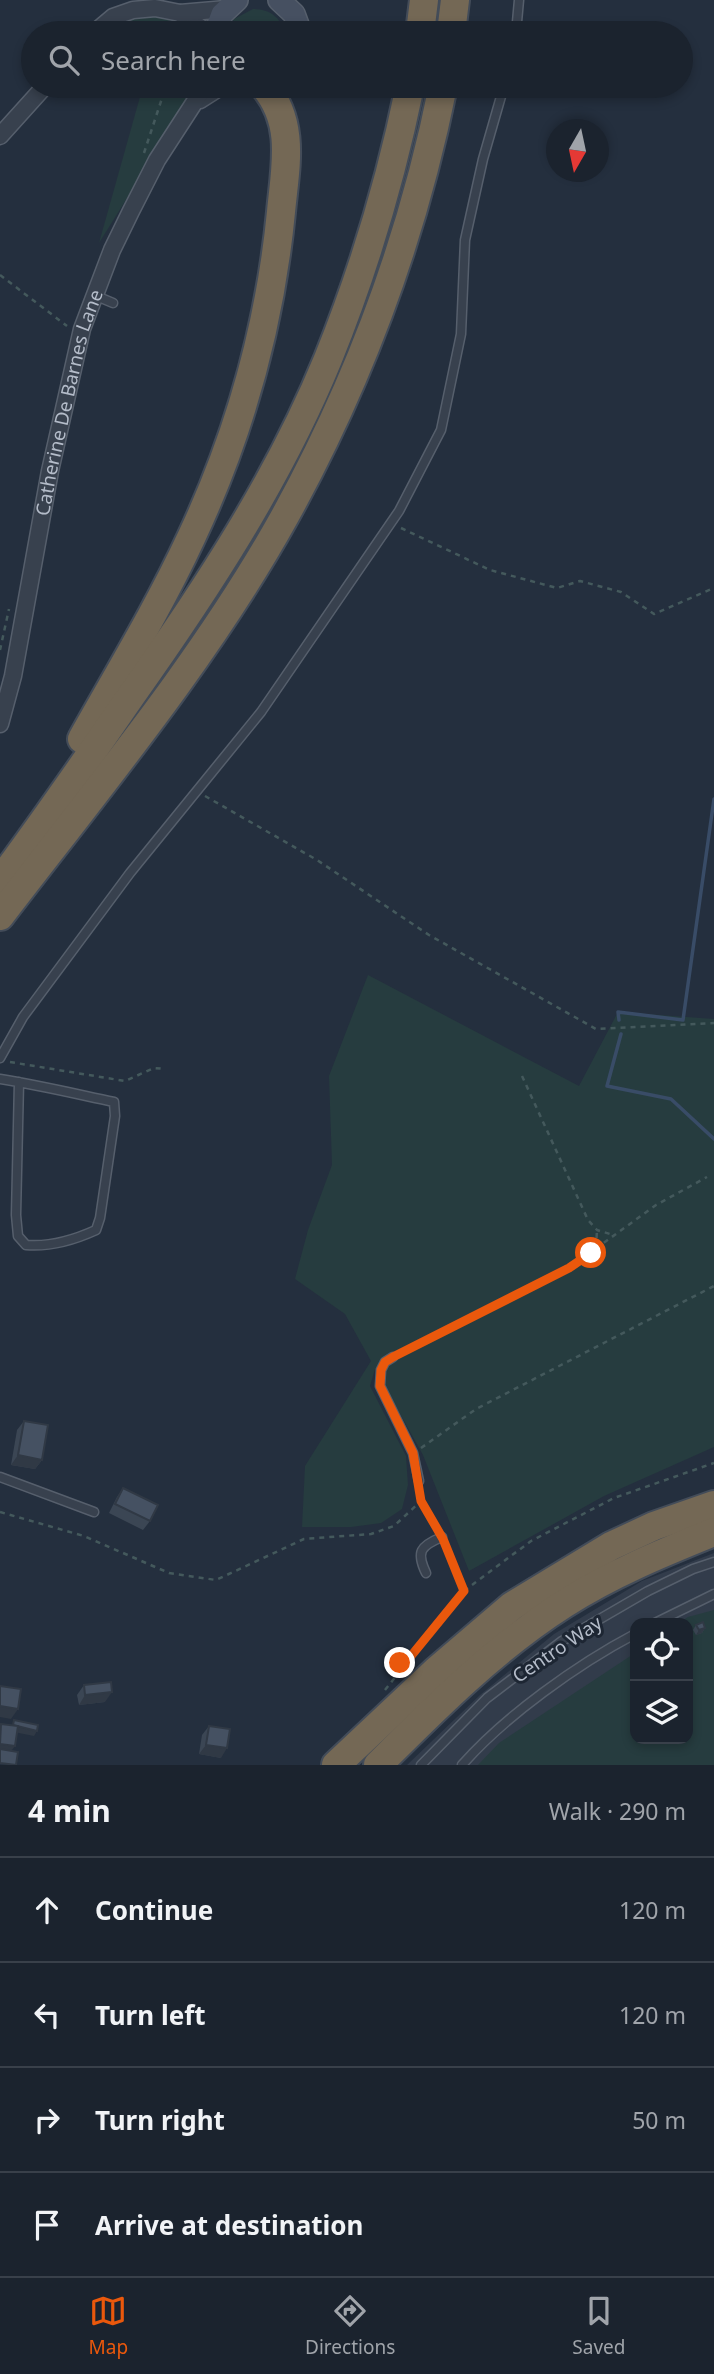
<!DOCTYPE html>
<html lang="en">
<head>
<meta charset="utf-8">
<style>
  body { margin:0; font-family:"Noto Sans",sans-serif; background:#282f3a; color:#f1f3f6 }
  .controls { position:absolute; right:21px; bottom:21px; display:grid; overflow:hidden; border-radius:14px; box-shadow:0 4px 10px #0003 }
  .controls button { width:63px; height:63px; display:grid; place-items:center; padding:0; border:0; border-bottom:2px solid #39404a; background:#1b232e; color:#f1f3f6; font:35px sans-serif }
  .compass { position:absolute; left:546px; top:119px; width:63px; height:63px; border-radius:50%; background:#1b232e; box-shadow:0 4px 10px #0003; rotate:189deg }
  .stop { position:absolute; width:21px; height:21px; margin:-16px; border:5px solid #ea580c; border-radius:50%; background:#fff }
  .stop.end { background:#ea580c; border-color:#fff; box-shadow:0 2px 7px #0008 }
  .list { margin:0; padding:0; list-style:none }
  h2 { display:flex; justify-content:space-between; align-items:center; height:91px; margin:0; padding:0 28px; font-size:30px }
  h2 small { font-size:23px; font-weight:400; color:#a0a4aa }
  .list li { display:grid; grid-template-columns:46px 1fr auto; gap:21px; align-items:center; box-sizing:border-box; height:105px; padding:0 28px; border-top:2px solid #39404a }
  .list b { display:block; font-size:26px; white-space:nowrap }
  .list em { font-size:23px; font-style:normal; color:#a0a4aa }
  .icon { flex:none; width:38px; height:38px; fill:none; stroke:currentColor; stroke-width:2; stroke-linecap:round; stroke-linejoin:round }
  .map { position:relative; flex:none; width:714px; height:1765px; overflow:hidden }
  .search { position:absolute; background:#1b232e; box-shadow:0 4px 10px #0003; left:21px; right:21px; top:21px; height:77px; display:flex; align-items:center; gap:18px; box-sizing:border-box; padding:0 24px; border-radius:38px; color:#a0a4aa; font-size:26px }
  .sheet { height:511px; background:#1b232e }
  nav { display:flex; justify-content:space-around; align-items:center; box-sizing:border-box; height:98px; border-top:2px solid #39404a; background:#1b232e; font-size:19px; color:#a0a4aa }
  nav a { display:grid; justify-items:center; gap:4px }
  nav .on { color:#ea580c }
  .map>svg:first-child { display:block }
  .airport { fill:#323c4b; fill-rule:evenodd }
  .green { fill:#263c3f }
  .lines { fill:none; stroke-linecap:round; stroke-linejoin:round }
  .stream { stroke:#394c67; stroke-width:3.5 }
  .lane-casing { stroke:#565f6c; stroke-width:11 }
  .street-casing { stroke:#565f6c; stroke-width:19 }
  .secondary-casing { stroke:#565f6c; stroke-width:24 }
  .highway-casing { stroke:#434c59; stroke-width:32 }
  .path { stroke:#44595c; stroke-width:2.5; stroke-dasharray:5 5; stroke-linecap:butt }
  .lane { stroke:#38414e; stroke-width:8 }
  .street { stroke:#38414e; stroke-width:16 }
  .secondary { stroke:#465061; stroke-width:21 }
  .highway { stroke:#746855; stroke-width:28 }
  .wall { fill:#3b4654 }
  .shaded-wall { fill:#303945 }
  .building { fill:#455162; stroke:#303945; stroke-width:2 }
  .route { stroke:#ea580c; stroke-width:9 }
  .labels { text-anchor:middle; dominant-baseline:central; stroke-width:6; stroke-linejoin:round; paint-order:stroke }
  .street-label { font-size:19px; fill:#b4bcc9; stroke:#1d2633 }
</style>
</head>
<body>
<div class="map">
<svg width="714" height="1765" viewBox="0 0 714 1765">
  <rect width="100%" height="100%" fill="#242f3e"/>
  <!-- airport -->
  <path class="airport" d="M714,1553V1765H407L480,1695L554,1634L642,1581ZM635,1623H688V1739H635Z"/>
  <!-- green -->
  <g class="green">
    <path d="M253,9C269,9 281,17 284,33H227L234,19Z"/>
    <polygon points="131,16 168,16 170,22 186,33 101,33"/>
    <polygon points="143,86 197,86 99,243"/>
    <polygon points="368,975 579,1086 618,1012 714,1019 714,1447 604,1496 469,1571 423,1455 375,1369 370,1386 406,1456 408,1485 402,1509 381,1523 351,1527 302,1527 305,1466 371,1361 345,1314 295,1279 308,1230 332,1165 329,1076"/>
    <polygon points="714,1610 714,1765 478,1765 499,1743 635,1653 635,1739 688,1739 688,1623 679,1623 688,1617"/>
  </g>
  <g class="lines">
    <!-- stream -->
    <g class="stream">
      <polyline points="619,1020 618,1012 683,1020 714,799"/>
      <polyline points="621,1034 607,1086 671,1099 714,1139"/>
    </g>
    <defs>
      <g id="lane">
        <polyline points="516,33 519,0"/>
        <polyline points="94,295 113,303"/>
        <polyline points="0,1058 23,1017 130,873 261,712 399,511 441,430 461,334 465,240 483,159 504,86"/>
        <path d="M0,1079C38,1085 76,1094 114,1102L115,1116L100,1218L96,1230C74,1240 49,1247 26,1245L18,1236L16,1215L19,1082"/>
        <polyline points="393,1357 385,1362 381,1370 380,1386 413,1453 419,1481"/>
        <polyline points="0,1477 94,1512"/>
        <path d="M426,1573C416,1552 420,1546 442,1537"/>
        <polyline points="655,1623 714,1594"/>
        <polyline points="421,1765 487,1698 562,1641 648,1591 693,1569 714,1562"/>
        <path d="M462,1765C505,1716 578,1664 635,1634"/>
      </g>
      <g id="street">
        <polyline points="180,13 208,33"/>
        <polyline points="94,33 113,17 133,10 155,8 180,13 226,9"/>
        <polyline points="200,100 222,86"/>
        <polyline points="0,136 45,86"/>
        <path id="s1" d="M0,724L13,676L50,471L82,329L112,250L131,211L157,160L205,86"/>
      </g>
      <g id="secondary">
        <polyline points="279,0 294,14 301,33"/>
        <polyline points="215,33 222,14 237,0"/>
      </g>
      <g id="highway">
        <polyline points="420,33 424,0"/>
        <polyline points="451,33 455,0"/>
        <path d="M82,739C119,673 159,607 191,538C239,436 270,325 281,212C285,168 296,123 264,86"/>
        <path d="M0,881C45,821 88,758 131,696C206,590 279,479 328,359C364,270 391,179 410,86"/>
        <path d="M0,916C98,788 207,657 285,516C359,382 413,236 443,86"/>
        <polyline points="336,1765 436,1671 512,1606 611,1546 654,1526 714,1505"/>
        <path d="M378,1765C436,1707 495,1648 564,1604C611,1574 662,1553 714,1532"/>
      </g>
    </defs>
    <!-- lane casing -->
    <use href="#lane" class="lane-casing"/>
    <!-- street casing -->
    <use href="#street" class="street-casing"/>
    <!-- secondary casing -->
    <use href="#secondary" class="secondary-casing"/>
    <!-- highway casing -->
    <use href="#highway" class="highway-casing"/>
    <!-- path -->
    <g class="path">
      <polyline points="144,153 166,86"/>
      <polyline points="0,275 67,326"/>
      <polyline points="401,528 490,570 557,588 580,581 621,592 654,614 714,588"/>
      <polyline points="0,650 9,609"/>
      <polyline points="205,796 317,860 429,935 596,1029 714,1023"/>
      <polyline points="10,1062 125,1081 154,1068 165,1069"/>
      <polyline points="522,1076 588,1220 597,1230 613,1235"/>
      <polyline points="596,1248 597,1230"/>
      <polyline points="402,1352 569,1268 656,1205 707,1177"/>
      <polyline points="421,1448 476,1409 714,1286"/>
      <polyline points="420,1489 421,1501 436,1528"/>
      <polyline points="0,1512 84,1536 169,1573 216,1580 304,1539 371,1534 394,1526 421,1501"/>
      <polyline points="464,1591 531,1541 614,1498 714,1463"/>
      <polyline points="399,1672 400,1663 404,1657 409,1656"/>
      <polyline points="385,1690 464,1591 446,1546"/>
    </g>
    <!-- lane -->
    <use href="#lane" class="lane"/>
    <!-- street -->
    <use href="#street" class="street"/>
    <!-- secondary -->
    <use href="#secondary" class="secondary"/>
    <!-- highway -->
    <use href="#highway" class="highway"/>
  </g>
  <!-- wall -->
  <g class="wall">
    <polygon points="24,1421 42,1460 35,1469 11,1465 17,1430"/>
    <polygon points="123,1488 150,1521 143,1530 109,1513 117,1497"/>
    <polygon points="696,1625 705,1628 702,1633 696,1635 693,1630"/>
    <polygon points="84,1685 105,1702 79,1705 77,1695"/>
    <polygon points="209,1726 221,1758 199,1754 202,1735"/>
  </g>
  <!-- shaded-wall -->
  <g class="shaded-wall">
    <polygon points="18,1455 42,1460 35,1469 11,1465"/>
    <polygon points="705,1628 702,1633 696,1635 699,1630"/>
    <polygon points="112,1692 105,1702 79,1705 85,1695"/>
    <polygon points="0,1706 18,1709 11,1719 0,1717"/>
    <polygon points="12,1726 37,1731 34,1736 9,1731"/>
    <polygon points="0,1744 15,1746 8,1755 0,1754"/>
    <polygon points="206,1745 227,1748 221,1758 199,1754"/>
  </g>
  <!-- building -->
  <g class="building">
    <polygon points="24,1421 48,1425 42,1460 18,1455"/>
    <polygon points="123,1488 158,1505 150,1521 115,1504"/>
    <polygon points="703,1622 705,1628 699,1630 696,1625"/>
    <polygon points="111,1682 112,1692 85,1695 84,1685"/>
    <polygon points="0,1686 21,1689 18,1709 0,1706"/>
    <polygon points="14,1720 38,1725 37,1731 13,1725"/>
    <polygon points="1,1724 18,1726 15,1746 0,1744"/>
    <polygon points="209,1726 230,1729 227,1748 206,1745"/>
    <polygon points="0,1749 18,1752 16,1765 0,1763"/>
  </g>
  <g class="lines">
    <!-- route -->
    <polyline class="route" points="400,1663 404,1657 411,1656 464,1591 443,1539 421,1501 413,1453 380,1386 381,1370 385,1362 393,1357 569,1268 591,1253"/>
  </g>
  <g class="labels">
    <!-- street labels -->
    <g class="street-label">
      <text stroke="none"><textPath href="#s1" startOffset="329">Catherine De Barnes Lane</textPath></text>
      <text transform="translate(557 1649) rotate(-34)">Centro Way</text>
    </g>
  </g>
</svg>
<div class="controls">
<button><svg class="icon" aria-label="locate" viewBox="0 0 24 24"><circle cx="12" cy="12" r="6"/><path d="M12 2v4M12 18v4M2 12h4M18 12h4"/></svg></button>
<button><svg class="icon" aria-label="layers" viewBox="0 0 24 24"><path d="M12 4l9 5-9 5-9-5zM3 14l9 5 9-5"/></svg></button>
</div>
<svg class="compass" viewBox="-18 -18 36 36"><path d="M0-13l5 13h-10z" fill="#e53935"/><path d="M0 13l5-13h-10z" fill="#a0a4aa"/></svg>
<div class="stop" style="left:591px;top:1253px"></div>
<div class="stop end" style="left:400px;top:1663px"></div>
<div class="search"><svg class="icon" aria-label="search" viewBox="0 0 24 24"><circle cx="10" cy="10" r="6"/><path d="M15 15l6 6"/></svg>Search here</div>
</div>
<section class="sheet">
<h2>4 min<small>Walk · 290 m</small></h2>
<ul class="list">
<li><svg class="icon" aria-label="ahead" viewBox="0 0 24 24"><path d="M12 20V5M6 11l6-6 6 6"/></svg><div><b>Continue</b></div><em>120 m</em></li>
<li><svg class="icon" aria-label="left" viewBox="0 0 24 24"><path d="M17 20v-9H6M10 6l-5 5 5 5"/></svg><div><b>Turn left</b></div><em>120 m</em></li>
<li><svg class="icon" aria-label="right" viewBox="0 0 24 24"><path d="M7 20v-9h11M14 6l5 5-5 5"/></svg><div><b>Turn right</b></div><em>50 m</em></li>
<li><svg class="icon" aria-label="arrive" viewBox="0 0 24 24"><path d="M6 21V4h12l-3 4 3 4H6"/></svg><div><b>Arrive at destination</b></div></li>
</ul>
</section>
<nav>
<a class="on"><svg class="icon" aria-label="map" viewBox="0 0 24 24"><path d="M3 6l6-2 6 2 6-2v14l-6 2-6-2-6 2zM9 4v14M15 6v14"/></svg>Map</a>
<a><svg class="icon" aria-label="directions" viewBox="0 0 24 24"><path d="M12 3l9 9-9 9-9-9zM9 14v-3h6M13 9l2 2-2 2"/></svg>Directions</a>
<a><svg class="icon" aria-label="saved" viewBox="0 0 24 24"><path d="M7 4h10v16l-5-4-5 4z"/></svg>Saved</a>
</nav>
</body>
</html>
